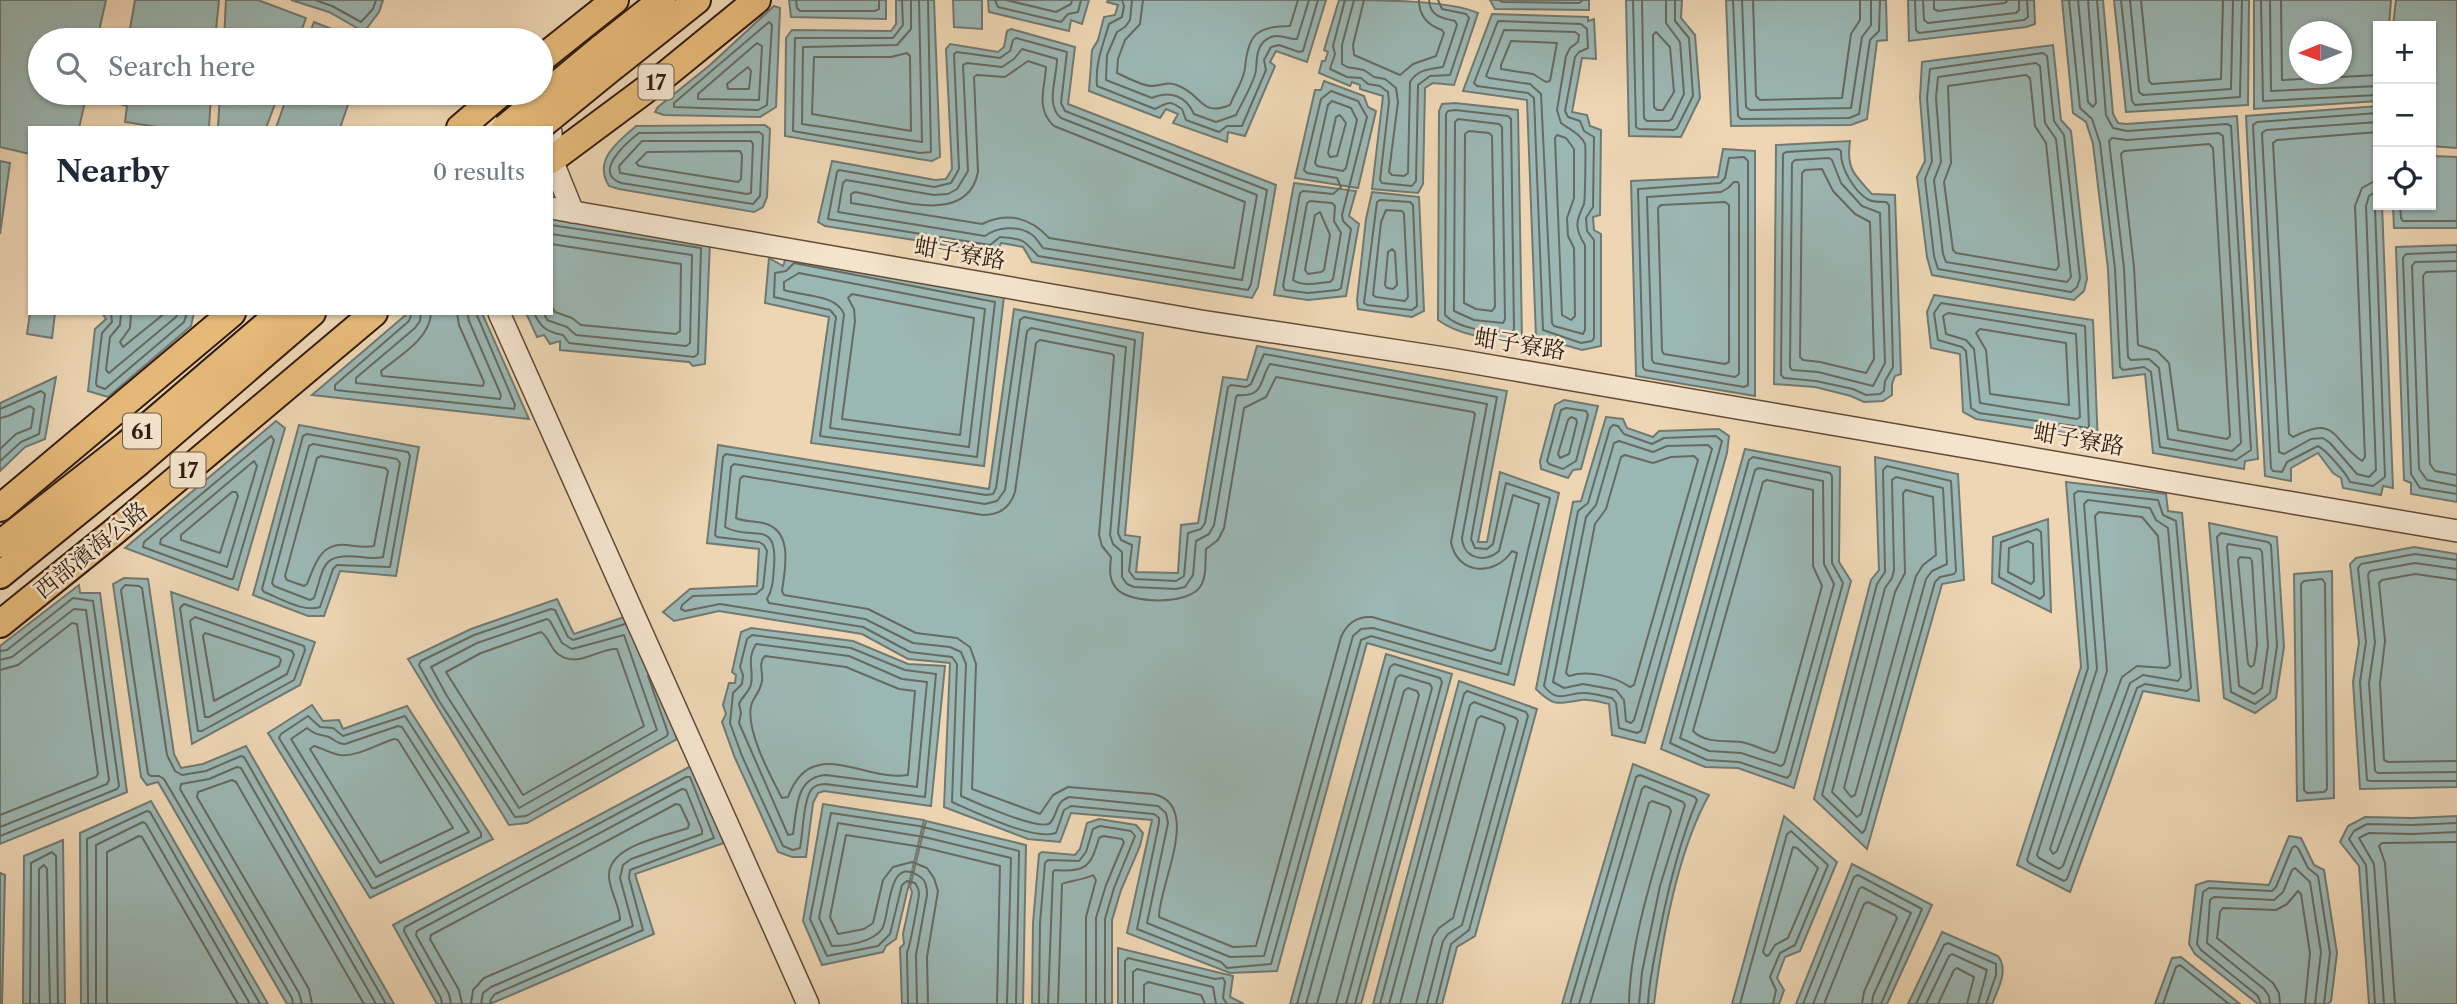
<!DOCTYPE html>
<html lang="en">
<head>
<meta charset="utf-8">
<style>
  body { margin:0; font-family:"Libre Caslon Text","Noto Serif TC",serif; background:#f6f6f7; color:#1f2937 }
  .controls { position:absolute; right:21px; top:21px; display:grid; overflow:hidden; border-radius:0px; box-shadow:0 2px 5px #0004 }
  .controls button { width:63px; height:63px; display:grid; place-items:center; padding:0; border:0; border-bottom:2px solid #e0e1e3; background:#fff; color:#1f2937; font:35px sans-serif }
  .compass { position:absolute; left:2289px; top:21px; width:63px; height:63px; border-radius:50%; background:#fff; box-shadow:0 2px 5px #0004; rotate:269deg }
  .list { margin:0; padding:0; list-style:none }
  h2 { display:flex; justify-content:space-between; align-items:center; height:91px; margin:0; padding:0 28px; font-size:30px }
  h2 small { font-size:23px; font-weight:400; color:#747a83 }
  .icon { flex:none; width:38px; height:38px; fill:none; stroke:currentColor; stroke-width:2; stroke-linecap:round; stroke-linejoin:round }
  .map { position:relative; flex:none; width:2457px; height:1004px; overflow:hidden }
  .search { position:absolute; background:#fff; box-shadow:0 2px 5px #0004; left:28px; top:28px; width:525px; height:77px; display:flex; align-items:center; gap:18px; box-sizing:border-box; padding:0 24px; border-radius:38px; color:#747a83; font-size:26px }
  .panel { position:absolute; background:#fff; box-shadow:0 2px 5px #0004; left:28px; top:126px; width:525px; height:189px; border-radius:0px }
  .map>svg:first-child { display:block }
  .water { fill:#9bb7b4; stroke:#717971; stroke-width:2; fill-rule:evenodd }
  .lines { fill:none; stroke-linecap:round; stroke-linejoin:round }
  .shore { stroke:#666a60; stroke-width:2 }
  .tertiary-casing { stroke:#614a36; stroke-width:24 }
  .primary-casing { stroke:#321c0c; stroke-width:30 }
  .trunk-casing { stroke:#321c0c; stroke-width:30 }
  .tertiary { stroke:#f4e4ce; stroke-width:21 }
  .primary { stroke:#e7bb7a; stroke-width:26 }
  .trunk { stroke:#e7bb7a; stroke-width:26 }
  .trunk-bridge-casing { stroke:#321c0c; stroke-width:30; stroke-linecap:butt }
  .trunk-bridge { stroke:#e7bb7a; stroke-width:26 }
  .labels { text-anchor:middle; dominant-baseline:central; stroke-width:5; stroke-linejoin:round; paint-order:stroke }
  .shield { fill:#f4e4ce; stroke:#6c5846; stroke-width:2 }
  .shield-label { font-size:21px; font-weight:bold; fill:#321c0c }
  .street-label { font-size:23px; fill:#321c0c; stroke:#f4e4ce }
</style>
</head>
<body>
<div class="map">
<svg width="2457" height="1004" viewBox="0 0 2457 1004">
  <rect width="100%" height="100%" fill="#eed6b4"/>
  <filter id="stains"><feTurbulence type="fractalNoise" baseFrequency=".00286" numOctaves="4"/><feColorMatrix values="0 0 0 0 .2 0 0 0 0 .09 0 0 0 0 .02 0 0 0 .5 -.17"/></filter>
  <radialGradient id="worn" r=".72"><stop offset=".6" stop-color="#630" stop-opacity="0"/><stop offset="1" stop-color="#630" stop-opacity=".3"/></radialGradient>
  <!-- water -->
  <g class="water">
    <polygon points="0,0 106,0 97,40 40,40 40,93 87,93 79,128 30,128 30,154 0,147"/>
    <polygon points="135,0 219,0 215,40 128,40"/>
    <polygon points="226,0 258,0 306,18 298,40 224,40"/>
    <polygon points="291,0 383,0 379,12 364,32 329,12"/>
    <polygon points="789,0 886,0 886,19 791,17"/>
    <polygon points="896,0 934,0 940,157 932,161 919,159 785,136 786,38 792,30 891,31 896,24"/>
    <polygon points="953,0 982,0 982,29 954,27"/>
    <polygon points="988,0 1089,0 1082,24 1071,20 1069,31 989,12"/>
    <polygon points="1108,0 1326,0 1307,62 1276,51 1270,62 1275,66 1245,136 1228,132 1227,142 1173,123 1178,114 1166,109 1160,118 1089,91 1092,50 1098,40 1104,17 1115,15 1118,5 1107,2"/>
    <path d="M1339,0C1374,0 1449,0 1478,13L1454,85L1433,83L1425,88L1423,184L1418,193L1372,189L1383,96L1360,89V85L1352,82L1350,86L1319,73L1322,61H1325L1328,52L1324,50Z"/>
    <polygon points="1490,0 1589,0 1589,10 1495,9"/>
    <polygon points="1626,0 1682,0 1681,18 1695,35 1700,98 1681,137 1629,136"/>
    <polygon points="1726,0 1886,0 1887,40 1877,41 1867,119 1851,125 1731,126"/>
    <polygon points="1908,0 2034,0 2035,24 2026,27 1909,41"/>
    <polygon points="2062,0 2103,0 2113,114 2118,123 2126,124 2237,116 2258,459 2245,461 2244,469 2153,453 2145,374 2113,378 2108,269 2093,144 2086,122 2073,113"/>
    <polygon points="2114,0 2249,0 2248,105 2126,112"/>
    <path d="M2254,0H2391L2389,26H2378V101L2254,109ZM2300,32H2342V74H2300Z"/>
    <polygon points="2396,0 2457,0 2457,148 2431,146 2431,26 2393,26"/>
    <polygon points="774,6 780,8 776,107 760,117 664,115 655,112 658,107 710,65"/>
    <polygon points="1492,14 1588,17 1588,21 1594,19 1596,59 1582,58 1572,112 1587,115 1590,126 1601,130 1600,215 1593,217 1594,230 1601,234 1601,346 1582,350 1536,337 1527,100 1463,91"/>
    <polygon points="314,22 359,40 307,40"/>
    <polygon points="1011,29 1075,47 1068,104 1276,185 1258,287 1252,298 1032,262 1023,247 1001,243 997,253 825,226 818,222 832,161 935,180 946,179 952,169 946,49 950,44 998,52 1004,47 1007,31"/>
    <polygon points="2053,45 2061,120 2071,131 2087,279 2084,291 2074,300 1932,275 1927,257 1917,177 1925,161 1920,98 1922,62"/>
    <polygon points="1324,81 1364,96 1368,107 1376,111 1358,188 1295,178 1315,90 1321,90"/>
    <polygon points="119,93 211,93 209,128 164,128 125,122 127,106 117,103"/>
    <polygon points="220,93 279,93 266,128 218,128"/>
    <polygon points="288,93 352,93 340,128 276,128"/>
    <path d="M1455,103L1518,110L1522,340C1492,338 1463,338 1438,320L1439,111L1442,104Z"/>
    <polygon points="2378,106 2378,205 2382,205 2393,488 2383,486 2381,495 2343,488 2341,478 2333,473 2318,453 2291,468 2291,481 2265,476 2246,116"/>
    <path d="M765,125L770,129L767,197L763,207L754,212L619,189L609,186C593,160 617,143 636,126Z"/>
    <path d="M1850,141C1846,168 1854,175 1872,194L1895,195L1901,374L1895,376L1892,384V395L1883,401L1864,402L1851,396L1815,387L1774,384L1776,145Z"/>
    <polygon points="1723,149 1755,151 1755,396 1636,376 1631,181 1718,177"/>
    <polygon points="2431,156 2457,157 2457,228 2394,228 2393,205 2431,205"/>
    <polygon points="0,161 10,163 0,234"/>
    <polygon points="1294,183 1356,191 1349,216 1359,224 1346,296 1308,300 1274,295"/>
    <polygon points="1372,192 1419,197 1424,311 1412,317 1358,309 1357,300 1366,219"/>
    <polygon points="551,218 710,241 705,364 693,366 689,362 560,350 560,341 550,344 544,335 537,337 526,313 551,313"/>
    <polygon points="2457,245 2457,502 2411,494 2411,483 2404,480 2396,247"/>
    <polygon points="787,255 1004,296 984,466 811,443 829,317 765,303 769,258 783,266"/>
    <polygon points="1934,295 2093,320 2098,446 2091,447 2083,436 1976,419 1963,412 1960,354 1931,348 1927,312"/>
    <polygon points="1014,309 1143,333 1125,535 1140,537 1136,572 1178,573 1181,525 1198,523 1223,377 1247,380 1257,346 1507,391 1478,542 1487,542 1500,472 1559,493 1514,685 1367,643 1277,971 1230,973 1127,933 1152,820 1071,813 1060,842 1028,839 944,807 950,663 908,659 862,634 719,611 674,621 663,612 690,589 757,586 759,549 707,543 718,445 989,489"/>
    <polygon points="30,313 55,313 52,338 27,334"/>
    <polygon points="102,313 194,313 191,326 108,397 88,391 95,329 106,319"/>
    <polygon points="408,313 482,313 529,419 312,395"/>
    <polygon points="56,377 45,439 25,447 0,471 0,403"/>
    <polygon points="1564,400 1598,406 1581,469 1573,470 1568,478 1541,469 1540,461 1555,405"/>
    <path d="M1606,417L1623,419L1627,428L1653,437L1659,431L1719,429L1729,436L1727,453L1645,743L1612,735L1609,704C1600,702 1589,699 1581,700C1558,704 1554,707 1536,689L1573,502L1581,501Z"/>
    <polygon points="276,421 285,428 238,590 125,548"/>
    <polygon points="299,425 419,447 396,576 340,571 324,616 308,616 253,595"/>
    <polygon points="1745,449 1840,467 1839,562 1851,581 1794,788 1738,768 1705,767 1661,749"/>
    <polygon points="1875,457 1958,474 1964,580 1942,584 1867,849 1814,799 1871,580 1879,570"/>
    <polygon points="2066,482 2166,494 2168,511 2182,513 2199,701 2143,691 2070,892 2017,865 2081,667"/>
    <polygon points="2048,519 2051,612 1992,583 1993,537"/>
    <polygon points="2209,523 2277,537 2284,647 2276,698 2255,713 2224,698"/>
    <polygon points="2414,547 2457,554 2457,787 2360,789 2353,682 2359,643 2350,564 2356,558"/>
    <polygon points="2332,571 2334,798 2297,801 2294,574"/>
    <polygon points="124,578 148,579 174,754 181,768 203,764 246,746 394,1004 287,1004 158,782 147,785 141,777 113,584"/>
    <polygon points="79,585 80,593 100,593 127,792 0,844 0,646"/>
    <polygon points="171,592 315,642 300,685 192,744"/>
    <polygon points="557,599 574,634 633,614 677,739 527,823 509,825 408,659 471,629"/>
    <polygon points="751,628 853,641 908,664 945,666 931,806 824,791 818,793 813,803 806,857 792,857 778,852 735,758 722,722 726,714 723,705 729,683 735,683 736,675 732,672 741,632"/>
    <polygon points="1386,654 1452,674 1361,1004 1290,1004"/>
    <polygon points="1459,681 1537,709 1475,936 1457,947 1442,1004 1373,1004"/>
    <polygon points="312,705 323,721 339,720 343,729 407,706 493,839 370,898 268,733"/>
    <path d="M1633,764L1709,795C1677,852 1662,939 1654,1004H1562Z"/>
    <polygon points="693,765 724,843 635,874 654,934 490,1004 437,1004 393,925"/>
    <polygon points="151,801 268,1004 81,1004 80,833"/>
    <polygon points="823,804 924,820 896,939 886,946 883,952 822,965 803,921"/>
    <polygon points="1784,816 1837,862 1800,951 1785,957 1777,978 1784,990 1779,1004 1732,1004"/>
    <polygon points="2457,816 2457,1004 2369,1004 2359,866 2340,842 2348,826 2365,817 2412,818"/>
    <polygon points="1099,819 1136,825 1143,833 1140,846 1121,890 1112,920 1112,1004 1032,1004 1033,923 1039,854 1042,852 1075,855 1080,849 1087,823"/>
    <polygon points="926,821 1026,845 1023,1004 902,1004 900,948 904,944 903,934 912,892 910,887"/>
    <polygon points="2289,836 2301,838 2314,865 2324,870 2337,953 2331,1001 2328,1004 2258,1004 2195,954 2189,944 2196,885 2208,881 2269,885"/>
    <polygon points="63,840 65,1004 23,1004 24,856"/>
    <polygon points="1852,864 1932,905 1887,1004 1796,1004"/>
    <polygon points="0,873 5,875 2,1004 0,1004"/>
    <path d="M1942,932L1998,956C2009,970 1998,989 1992,1004H1908Z"/>
    <polygon points="1118,948 1233,976 1230,997 1244,1004 1118,1004"/>
    <polygon points="2181,957 2240,1004 2155,1004 2172,958"/>
  </g>
  <g class="lines">
    <!-- shore -->
    <g class="shore">
      <polyline points="315,0 332,6 361,22 373,9 376,0"/>
      <polyline points="796,0 797,8 800,11 875,11 879,9 879,0"/>
      <polyline points="902,0 903,25 893,38 795,38 793,131 920,153 931,152 928,0"/>
      <polyline points="911,0 911,29 897,45 803,47 802,124 922,142 919,0"/>
      <polyline points="995,0 998,7 1061,22 1068,14 1078,12 1081,0"/>
      <polyline points="1006,0 1056,12 1071,4 1072,0"/>
      <path d="M1122,0L1124,6L1122,17L1109,24C1103,46 1095,62 1097,86L1155,109C1168,103 1168,99 1182,109L1186,120L1219,132L1227,126H1242L1266,70L1264,60L1271,47L1279,45L1299,52L1303,51L1318,0"/>
      <path d="M1132,0L1130,20L1125,27L1117,32L1107,55L1106,80L1152,98C1170,90 1186,96 1194,114L1216,122L1236,115C1241,104 1255,81 1256,70C1257,58 1256,43 1271,37C1280,33 1289,40 1297,39L1309,0"/>
      <path d="M1143,0L1140,24L1125,40L1118,59L1117,73C1126,77 1144,87 1153,86C1163,85 1169,81 1179,86C1203,96 1201,117 1230,105C1234,94 1244,80 1245,68C1248,35 1256,26 1290,26L1298,0"/>
      <polyline points="1345,0 1333,46 1335,54 1330,69 1347,77 1361,78 1368,84 1380,86 1388,92 1389,102 1380,180 1382,183 1412,186 1416,181 1418,85 1430,76 1450,75 1469,18 1466,14 1442,9 1438,0"/>
      <path d="M1354,0L1342,45V64L1347,67L1364,70L1374,77L1385,79L1396,88L1398,102L1389,172L1392,175L1404,176L1408,173L1410,82C1418,69 1430,69 1443,67L1457,25L1455,21C1441,18 1430,16 1429,0"/>
      <path d="M1364,0L1353,45L1354,55L1400,75L1413,64L1436,56L1444,33L1442,30C1427,25 1419,16 1419,0"/>
      <polyline points="1499,0 1502,2 1579,3 1583,0"/>
      <polyline points="1633,0 1636,127 1639,129 1674,130 1677,128 1693,96 1689,38 1675,21 1675,0"/>
      <polyline points="1642,0 1644,118 1647,121 1669,121 1672,119 1684,94 1680,42 1666,23 1666,0"/>
      <polyline points="1733,0 1738,116 1741,119 1849,118 1859,114 1870,40 1879,31 1880,0"/>
      <polyline points="1742,0 1746,107 1750,110 1851,108 1862,37 1871,25 1871,0"/>
      <polyline points="1753,0 1756,96 1760,100 1842,98 1851,34 1860,20 1860,0"/>
      <polyline points="1915,0 1916,30 1919,33 2024,20 2028,17 2027,0"/>
      <polyline points="1923,0 1924,20 1928,23 2016,13 2019,10 2019,0"/>
      <polyline points="1934,0 1934,9 1938,11 2005,3 2008,0"/>
      <polyline points="2069,0 2080,108 2092,119 2100,143 2115,269 2120,367 2123,370 2144,367 2151,372 2160,447 2236,460 2251,450 2231,126 2227,124 2127,131 2113,128 2106,115 2097,0"/>
      <polyline points="2078,0 2088,102 2093,107 2096,103 2088,0"/>
      <polyline points="2121,0 2132,101 2135,105 2240,97 2242,0"/>
      <polyline points="2130,0 2139,92 2143,95 2231,89 2233,0"/>
      <polyline points="2141,0 2149,81 2152,84 2221,79 2223,0"/>
      <polyline points="2261,0 2263,101 2378,95"/>
      <polyline points="2270,0 2271,91 2378,86"/>
      <polyline points="2281,0 2282,80 2378,75"/>
      <polygon points="1498,21 1581,24 1587,29 1588,48 1579,52 1575,57 1565,111 1568,117 1580,121 1584,131 1594,137 1593,207 1586,218 1587,231 1594,240 1594,338 1592,341 1581,343 1543,330 1534,98 1528,93 1477,86 1474,83"/>
      <polygon points="769,22 772,25 767,105 758,110 674,107 674,103"/>
      <path d="M1504,30L1575,32L1579,35L1578,42L1570,48L1566,56L1557,110L1561,123C1569,129 1581,134 1585,144C1586,147 1585,201 1584,204C1576,221 1574,228 1585,245V330L1583,334L1554,326L1552,323L1541,94L1530,84L1489,78L1486,76Z"/>
      <polygon points="1656,32 1670,47 1674,92 1663,110 1657,110 1654,107 1653,35"/>
      <path d="M1016,38L1067,52L1061,103L1065,111L1267,190L1251,284L1248,290L1038,256C1023,239 1024,239 1000,237L990,245L828,219L837,172L839,170L934,187L951,183L959,169L954,54L957,52L1000,58L1010,51L1013,40Z"/>
      <polygon points="1511,41 1557,43 1550,81 1546,82 1533,74 1501,69 1501,65"/>
      <polygon points="757,43 762,46 759,100 698,99 698,94"/>
      <path d="M1022,49L1057,59C1057,78 1045,105 1061,118L1257,195L1242,280L1043,248C1039,243 1036,237 1031,234C1017,225 997,227 985,236L838,212L843,183L846,180L934,195L948,194L957,189L968,171L963,65L967,63L1002,67L1014,59Z"/>
      <polygon points="907,53 910,56 911,131 812,114 814,57 891,57"/>
      <polygon points="2043,53 2047,56 2054,121 2064,135 2080,278 2077,287 2071,292 1938,269 1934,256 1925,179 1932,161 1927,98 1930,69"/>
      <path d="M1028,61L1046,67C1045,88 1035,109 1054,126L1245,202L1234,268L1049,238C1031,218 1007,211 982,224L851,203V194L855,192C892,198 967,228 978,172L974,77L977,75L1005,77Z"/>
      <polygon points="2036,63 2040,66 2045,123 2056,139 2071,277 2067,282 1946,262 1943,254 1934,180 1941,162 1936,98 1938,77"/>
      <polygon points="748,67 751,71 749,89 728,89 727,84"/>
      <polygon points="2026,75 2030,78 2035,126 2046,143 2059,266 2056,270 1956,253 1953,250 1944,182 1951,163 1948,86"/>
      <polygon points="1331,91 1358,101 1367,117 1342,215 1343,221 1351,229 1341,288 1338,290 1308,293 1285,290 1283,286 1300,193 1303,191 1333,194 1341,187 1337,178 1307,173 1304,170 1321,99"/>
      <polygon points="1332,101 1351,108 1357,120 1346,168 1343,171 1317,166 1315,163 1328,105"/>
      <path d="M1455,110L1508,116L1511,119L1514,329L1512,332C1490,331 1461,331 1445,315L1446,114L1448,111Z"/>
      <path d="M2378,113L2257,122L2253,125L2271,468L2273,471L2282,472L2287,462L2318,446C2326,450 2347,474 2350,482L2373,486L2385,477L2375,207L2378,199"/>
      <polygon points="1340,115 1346,123 1337,156 1330,157 1328,153 1336,117"/>
      <polygon points="1458,119 1499,124 1502,127 1505,319 1503,323 1474,320 1454,311 1455,122"/>
      <polyline points="2378,122 2266,130 2262,133 2279,452 2284,454 2311,439 2323,438 2330,443 2357,474 2369,477 2376,470 2366,206 2369,196 2378,190"/>
      <polygon points="1469,131 1489,133 1492,136 1495,307 1492,311 1476,309 1464,303 1465,134"/>
      <path d="M759,132L763,135L760,196L753,204L621,183C592,173 627,142 639,133Z"/>
      <path d="M2378,132L2277,140L2273,143L2289,434L2293,437C2338,414 2331,440 2362,461L2365,457L2355,206L2362,188L2378,179"/>
      <polygon points="2219,133 2223,136 2241,443 2232,451 2168,439 2159,368 2149,359 2131,360 2128,357 2124,268 2109,141 2112,138 2127,140"/>
      <polygon points="1557,135 1566,138 1574,149 1574,198 1567,218 1568,236 1574,248 1575,316 1571,320 1562,315 1555,138"/>
      <polygon points="642,141 751,141 753,144 751,193 747,194 620,173 619,166"/>
      <polygon points="2209,144 2213,148 2230,436 2227,439 2178,430 2169,363 2157,351 2138,345 2134,267 2121,154 2124,151"/>
      <path d="M1838,149L1841,151C1840,167 1854,192 1869,200C1873,202 1881,202 1886,202L1889,205L1893,367L1885,381L1884,391L1880,394L1866,395L1853,389L1816,381L1784,378L1781,375L1783,154L1786,152Z"/>
      <polygon points="740,151 742,155 741,179 738,182 639,166 636,163 647,152"/>
      <polygon points="1744,157 1748,161 1748,385 1744,387 1645,370 1643,367 1638,189 1720,183 1725,178 1729,158"/>
      <polygon points="1829,158 1832,160 1841,183 1862,206 1880,213 1885,363 1873,386 1818,372 1792,370 1790,367 1792,163 1795,160"/>
      <polygon points="1822,169 1833,191 1855,214 1870,222 1874,359 1866,373 1820,362 1803,360 1800,357 1802,173 1805,170"/>
      <polygon points="1734,182 1738,182 1739,185 1739,374 1735,377 1654,363 1652,360 1647,197 1721,192 1728,188"/>
      <polygon points="1380,200 1410,202 1413,205 1417,306 1412,310 1367,305 1364,303 1377,202"/>
      <path d="M1310,201L1332,203L1335,206L1334,221L1341,233L1333,279L1330,282C1318,283 1303,287 1293,280L1307,203Z"/>
      <polygon points="1725,202 1729,205 1729,362 1725,364 1664,354 1662,351 1658,208 1661,205"/>
      <polyline points="2400,205 2401,218 2403,221 2457,221"/>
      <polygon points="1386,210 1402,211 1404,214 1408,297 1405,301 1376,297 1373,295 1381,222"/>
      <polygon points="1320,212 1330,235 1324,270 1321,272 1308,274 1305,270 1315,215"/>
      <polyline points="551,244 681,264 680,331 676,334 581,325 572,318 555,312 551,305"/>
      <polygon points="1392,249 1395,252 1397,285 1393,289 1387,288 1385,285 1388,252"/>
      <polyline points="2457,252 2406,254 2403,258 2411,474 2420,488 2457,494"/>
      <polyline points="2457,261 2415,262 2412,266 2419,469 2427,480 2457,486"/>
      <polygon points="794,263 995,302 977,457 820,436 836,317 830,310 774,297 775,273 786,271"/>
      <polyline points="2457,271 2426,272 2423,276 2430,464 2435,471 2457,475"/>
      <path d="M799,273L985,309L969,447L830,428L844,314C836,294 802,296 784,290V282Z"/>
      <polygon points="852,294 974,318 960,435 842,419 855,321 854,309 848,298"/>
      <polygon points="1941,303 2085,326 2089,428 1979,413 1971,408 1966,351 1962,347 1938,340 1934,313"/>
      <polyline points="111,313 112,322 102,333 96,383 97,386 105,389 184,322 187,313"/>
      <polyline points="121,313 120,325 110,337 106,370 109,373 176,317 178,313"/>
      <polyline points="131,313 130,328 120,342 123,347 165,313"/>
      <polyline points="412,313 409,321 335,385 335,390 514,409 515,405 476,313"/>
      <polyline points="421,313 420,321 415,328 356,378 356,383 500,399 501,395 469,321 467,313"/>
      <path d="M431,313C430,339 399,356 381,371L382,376L483,386L484,382L459,325L457,313"/>
      <path d="M534,313C541,328 547,332 563,335L569,343L694,357L698,354L701,248L551,225"/>
      <polyline points="544,313 547,320 567,327 576,335 686,346 690,343 692,255 551,234"/>
      <polygon points="1948,313 2076,334 2080,417 2077,419 1980,403 1974,349 1966,340 1946,334 1943,316"/>
      <path d="M1024,317L1135,340L1118,533L1121,540L1132,545L1129,571L1135,579L1176,581L1184,576L1188,533L1201,529L1205,523L1228,387L1231,385L1246,387L1251,384L1264,354L1497,397L1471,539L1475,548L1487,549L1493,544L1506,483L1550,498L1508,675L1371,636L1361,640L1271,964L1227,968L1221,962L1137,929L1159,823V818L1154,814L1071,806L1064,810L1056,833C1034,841 975,812 952,802L957,664L952,657L910,652L863,627L720,604L685,611L681,609L682,605L693,596L756,594L763,588L767,551L764,545L759,542L717,537L715,535L723,457L726,454L986,495L993,494L996,488L1020,320Z"/>
      <path d="M1031,328L1126,347L1110,535L1113,544L1122,552V577L1127,584L1134,587L1176,589L1185,587L1193,575L1196,541L1209,534L1214,525L1236,397L1238,395C1265,397 1259,380 1270,364L1487,404L1462,538C1463,558 1485,564 1499,551L1513,495L1539,504L1501,664L1373,628L1361,629L1353,636L1264,956L1230,957L1147,923L1168,823L1166,813L1158,806L1069,797C1054,803 1059,813 1050,823C1042,832 974,802 961,796L966,664L961,652L950,647L913,643L865,619L769,603L767,599C773,589 773,579 774,567C778,517 752,542 725,527L731,467L734,464L985,504L997,501L1005,490L1027,331Z"/>
      <polygon points="1980,329 2066,343 2069,405 1990,394 1986,350 1976,333"/>
      <path d="M1040,340L1112,354L1114,356L1099,535L1102,546L1111,557C1110,569 1108,579 1117,589C1130,604 1188,605 1200,587C1207,577 1205,562 1206,549L1218,540L1224,528L1244,408L1266,397L1276,377L1473,412L1475,414L1451,542C1457,575 1495,577 1512,551L1517,553L1495,649L1491,651L1372,617C1357,616 1347,623 1341,637L1256,946L1233,947L1159,917C1159,884 1203,804 1153,794L1068,787L1053,795L1040,814L972,789L976,664L970,647L957,638L916,633L868,609L784,595L782,591C785,569 794,530 763,523C754,521 744,522 736,518L740,479L743,476L983,515C999,515 1010,508 1015,492L1036,343Z"/>
      <polygon points="1566,408 1586,411 1588,415 1576,461 1563,469 1549,464 1547,461 1561,410"/>
      <polyline points="0,409 41,391 45,394 39,434 21,442 0,461"/>
      <polygon points="1571,417 1576,419 1577,422 1569,454 1560,458 1558,454 1568,420"/>
      <polyline points="0,418 8,416 30,406 34,409 31,428 16,434 0,449"/>
      <path d="M1613,425L1618,426L1624,434L1652,444L1664,438L1716,436L1722,441L1641,731L1637,733L1619,728L1616,703L1612,698C1603,696 1591,692 1582,693C1565,694 1557,703 1544,686L1578,511L1588,503L1610,428Z"/>
      <path d="M307,434L408,452L410,456L390,567L337,565L333,569L320,607C304,613 280,598 264,592L262,589L303,436Z"/>
      <polygon points="271,436 274,440 233,579 230,579 143,547 144,542"/>
      <polygon points="1619,441 1653,452 1667,446 1708,445 1712,449 1634,720 1631,723 1626,721 1624,700 1616,690 1583,684 1564,688 1553,682 1586,517 1596,505 1614,443"/>
      <path d="M313,444L397,459L400,463L383,557C376,559 368,558 361,557C321,553 325,565 314,598L310,600L274,586L272,583L309,446Z"/>
      <path d="M1625,455L1653,463L1671,457L1694,456L1698,460L1634,685L1630,687C1613,676 1589,670 1569,676L1566,673L1595,524L1606,509L1621,457Z"/>
      <path d="M321,456L385,468L388,471L374,546C365,548 356,546 346,545C320,543 315,564 307,584L304,586L287,580L285,576L317,458Z"/>
      <polygon points="1753,457 1830,473 1832,476 1832,563 1843,583 1790,775 1787,778 1739,762 1707,760 1670,743 1749,460"/>
      <polygon points="254,461 257,466 227,567 160,544 161,539"/>
      <polygon points="1887,466 1951,481 1956,571 1954,574 1940,577 1935,582 1865,830 1862,833 1822,795 1877,584 1885,572 1883,470"/>
      <polygon points="1759,468 1823,481 1824,564 1834,584 1784,764 1781,766 1741,753 1709,751 1680,738 1755,470"/>
      <polygon points="1896,477 1943,488 1947,564 1932,571 1926,579 1861,814 1857,817 1832,792 1885,588 1892,578 1894,570 1892,480"/>
      <path d="M1767,480L1813,490V566L1822,586L1777,750L1774,753C1763,750 1752,744 1741,742C1725,740 1706,744 1693,731L1763,482Z"/>
      <polygon points="1906,490 1933,497 1936,555 1923,565 1916,576 1855,795 1851,797 1844,788 1895,592 1905,573 1903,493"/>
      <polygon points="2078,491 2158,500 2163,515 2176,521 2191,688 2187,691 2145,684 2137,688 2067,879 2064,881 2029,863 2027,860 2088,668 2074,494"/>
      <polygon points="232,492 236,492 238,496 220,553 181,540 181,535"/>
      <polygon points="2088,500 2150,508 2156,520 2168,528 2181,677 2178,681 2143,675 2130,683 2063,866 2059,869 2039,858 2037,855 2097,669 2084,504"/>
      <polygon points="2099,512 2142,517 2158,536 2170,665 2166,668 2137,666 2122,677 2057,851 2053,854 2050,849 2107,671 2095,516"/>
      <polygon points="2037,529 2041,532 2044,595 2040,599 1999,577 2001,542"/>
      <polygon points="2221,533 2268,542 2271,545 2277,646 2270,693 2255,704 2231,692 2217,537"/>
      <polygon points="2028,541 2033,544 2034,581 2031,584 2008,572 2009,548"/>
      <polygon points="2228,544 2260,549 2262,552 2268,646 2262,688 2254,694 2239,686 2227,547"/>
      <polygon points="2240,557 2250,558 2252,561 2257,645 2254,665 2251,667 2248,664 2238,560"/>
      <polyline points="2457,560 2415,554 2361,564 2358,568 2366,642 2360,682 2367,780 2370,781 2457,781"/>
      <polyline points="2457,569 2415,563 2370,571 2368,575 2375,642 2369,683 2375,771 2378,773 2457,772"/>
      <polygon points="2322,579 2325,583 2327,789 2324,792 2307,793 2304,790 2301,584 2304,581"/>
      <polyline points="2457,580 2415,574 2382,580 2379,583 2385,641 2380,683 2384,760 2388,762 2457,761"/>
      <polygon points="184,604 304,646 305,650 294,680 202,731 198,731 180,608"/>
      <polygon points="195,617 292,651 294,655 287,674 209,717 205,717 190,621"/>
      <polygon points="547,619 550,621 562,643 572,649 624,635 657,730 519,808 447,696 431,667 477,643"/>
      <polyline points="625,624 573,640 568,637 555,610 551,609 474,635 421,661 419,665 439,701 515,817 526,816 667,736 668,733 648,676"/>
      <path d="M541,632C549,637 550,648 558,654C578,669 598,648 617,649L644,726L523,795L446,672L481,653Z"/>
      <polygon points="205,633 279,657 281,660 279,666 214,701 203,636"/>
      <path d="M752,635L851,648L905,670L936,674L925,797L825,784C823,784 817,785 814,787C803,794 803,835 800,848L793,850L783,846L742,756L730,723L733,693L742,684L743,675L740,667L747,639Z"/>
      <path d="M756,644L849,656L902,679L927,682L917,787L826,775C795,777 797,809 793,834L788,835L739,723L741,713L739,704C742,696 749,693 751,684C754,669 746,660 756,644Z"/>
      <polyline points="0,651 7,650 73,598 93,601 119,786 117,789 0,836"/>
      <path d="M765,656L846,667L899,689L915,691L908,775C864,782 811,734 788,797L782,798C770,775 746,731 751,706C752,699 760,693 762,681C763,671 758,663 765,656Z"/>
      <polyline points="0,660 12,657 74,609 86,610 109,780 107,784 0,827"/>
      <polyline points="0,670 18,665 72,623 77,624 98,774 96,777 0,815"/>
      <polygon points="308,716 320,727 333,728 343,736 405,716 481,833 481,837 375,888 372,888 279,738 281,734"/>
      <path d="M398,726L402,727L469,832L376,877L291,739L307,728C317,736 319,734 329,737C335,740 337,744 345,744Z"/>
      <path d="M394,739L398,740L453,828L380,863L310,749L314,746C322,748 332,754 340,755C357,757 378,744 394,739Z"/>
      <polygon points="1793,847 1797,848 1818,868 1788,938 1775,945 1769,955 1766,956 1763,952"/>
      <polyline points="30,1004 31,863 52,852 56,856 58,1004"/>
      <polyline points="39,1004 39,869 44,865 47,869 50,1004"/>
      <polyline points="88,1004 87,839 147,811 150,812 260,1004"/>
      <polyline points="96,1004 96,845 143,822 146,824 250,1004"/>
      <polyline points="107,1004 107,852 139,836 142,837 238,1004"/>
      <polyline points="293,1004 292,998 164,779 159,776 151,776 148,774 121,590 125,585 139,586 142,588 167,755 175,771 182,775 206,771 241,756 244,757 386,1004"/>
      <polyline points="302,1004 299,993 180,789 181,784 209,779 237,767 241,768 376,1004"/>
      <polyline points="312,1004 309,989 197,797 198,792 232,780 236,782 364,1004"/>
      <polyline points="442,1004 441,998 404,931 405,927 686,777 690,777 714,838 630,870 629,878 643,930 495,994 491,999 490,1004"/>
      <polyline points="451,1004 449,994 416,935 417,931 682,789 686,790 702,830 702,834 631,859 623,865 620,878 633,926 491,987 483,993 481,1004"/>
      <path d="M462,1004L459,990L430,939L431,935L676,804L680,805L689,824L688,828C664,837 607,845 609,877C610,892 620,906 620,920L484,978L473,990L471,1004"/>
      <path d="M908,1004L907,952C910,947 918,902 919,894C919,888 918,888 915,883L907,881L902,885L890,934L878,946L827,956L810,919L831,813L919,826L1019,851L1016,1004"/>
      <path d="M917,1004L916,955L927,895C927,887 926,880 919,876C887,854 890,917 882,929C873,942 847,946 832,946L819,918L838,823L924,837L1011,858L1007,1004"/>
      <polyline points="928,1004 927,957 938,891 934,878 927,868 912,862 893,867 883,880 873,923 864,929 838,934 830,917 846,835 922,847 1000,866 997,1004"/>
      <polyline points="1039,1004 1040,923 1045,863 1048,860 1079,861 1086,852 1093,829 1100,826 1131,831 1135,836 1114,888 1105,919 1105,1004"/>
      <path d="M1048,1004L1053,872L1055,870C1086,873 1091,866 1099,838L1103,836L1122,839L1124,842L1106,885L1096,918V1004"/>
      <path d="M1058,1004L1062,884C1067,881 1084,880 1093,875L1096,880L1086,917V1004"/>
      <polyline points="1125,1004 1125,961 1128,958 1215,979 1223,978 1225,982 1223,998 1227,1004"/>
      <polyline points="1133,1004 1133,972 1137,969 1213,987 1216,1004"/>
      <polyline points="1144,1004 1144,985 1148,982 1201,995 1205,1004"/>
      <polyline points="1297,1004 1390,667 1394,664 1440,678 1442,682 1355,1004"/>
      <polyline points="1306,1004 1396,678 1400,675 1430,684 1432,688 1346,1004"/>
      <polyline points="1317,1004 1404,691 1408,688 1417,691 1419,695 1336,1004"/>
      <polyline points="1380,1004 1464,694 1467,691 1526,712 1528,716 1469,930 1451,944 1436,1004"/>
      <polyline points="1389,1004 1470,705 1474,702 1516,718 1518,721 1462,925 1448,934 1443,941 1427,1004"/>
      <polyline points="1400,1004 1477,719 1481,716 1503,724 1505,728 1453,918 1439,928 1433,937 1416,1004"/>
      <path d="M1570,1004L1636,777L1640,775L1695,797L1697,800C1679,843 1668,889 1659,935C1654,958 1649,981 1648,1004"/>
      <polyline points="1579,1004 1642,789 1645,786 1683,802 1685,805 1660,886 1642,972 1639,1004"/>
      <path d="M1590,1004L1649,803L1652,801L1669,807L1671,811C1654,871 1630,941 1629,1004"/>
      <polyline points="1740,1004 1787,834 1791,831 1828,865 1795,945 1780,953 1770,977 1776,990 1773,1004"/>
      <polyline points="1803,1004 1854,877 1858,875 1922,909 1881,1004"/>
      <polyline points="1813,1004 1859,889 1862,887 1911,913 1873,996 1872,1004"/>
      <polyline points="1824,1004 1864,904 1868,902 1895,915 1897,918 1864,992 1862,1004"/>
      <polyline points="1916,1004 1944,945 1948,943 1996,964 1996,975 1986,1004"/>
      <polyline points="1926,1004 1949,956 1952,954 1987,970 1978,1004"/>
      <polyline points="1938,1004 1954,970 1957,968 1974,977 1967,1004"/>
      <polyline points="2163,1004 2176,967 2180,965 2229,1004"/>
      <polyline points="2261,1004 2258,996 2201,950 2197,944 2203,892 2209,888 2272,891 2276,887 2292,848 2295,846 2298,848 2308,868 2318,876 2330,953 2324,1004"/>
      <polyline points="2270,1004 2269,996 2264,989 2207,943 2210,900 2214,897 2274,900 2283,892 2292,870 2295,868 2310,882 2321,952 2315,1004"/>
      <polyline points="2280,1004 2279,993 2273,983 2217,938 2220,912 2223,908 2276,910 2287,904 2298,891 2301,894 2310,953 2305,1004"/>
      <polyline points="2375,1004 2366,865 2349,839 2354,831 2367,824 2412,825 2457,823"/>
      <polyline points="2384,1004 2374,864 2359,838 2369,833 2412,834 2457,832"/>
      <polyline points="2395,1004 2385,863 2379,846 2382,843 2457,842"/>
    </g>
    <defs>
      <g id="tertiary">
        <polyline points="551,132 552,160 573,212"/>
        <polyline points="551,208 1201,321 1451,359 2457,531"/>
        <polyline points="499,313 808,1004"/>
      </g>
      <g id="primary">
        <polyline points="541,59 615,0"/>
        <polyline points="460,128 501,93"/>
        <polyline points="551,160 664,76 757,0"/>
        <polyline points="0,508 232,313"/>
        <polyline points="0,624 115,531 374,313"/>
      </g>
      <g id="trunk">
        <polyline points="600,49 662,0"/>
        <polyline points="614,66 697,0"/>
        <polyline points="0,544 126,445 280,313"/>
        <polyline points="0,575 139,462 312,313"/>
      </g>
    </defs>
    <!-- tertiary casing -->
    <use href="#tertiary" class="tertiary-casing"/>
    <!-- primary casing -->
    <use href="#primary" class="primary-casing"/>
    <!-- trunk casing -->
    <use href="#trunk" class="trunk-casing"/>
    <!-- tertiary -->
    <use href="#tertiary" class="tertiary"/>
    <!-- primary -->
    <use href="#primary" class="primary"/>
    <!-- trunk -->
    <use href="#trunk" class="trunk"/>
    <defs>
      <g id="trunk-bridge">
        <polyline points="505,128 600,49"/>
        <polyline points="538,128 614,66"/>
      </g>
    </defs>
    <!-- trunk-bridge casing -->
    <use href="#trunk-bridge" class="trunk-bridge-casing"/>
    <!-- trunk-bridge -->
    <use href="#trunk-bridge" class="trunk-bridge"/>
  </g>
  <g class="labels">
    <!-- shield labels -->
    <g class="shield">
      <rect x="638.5" y="64.5" width="35" height="35" rx="5"/>
      <rect x="123" y="413.5" width="38" height="35" rx="5"/>
      <rect x="170.5" y="452.5" width="35" height="35" rx="5"/>
    </g>
    <g class="shield-label">
      <text x="656" y="82">17</text>
      <text x="142" y="431">61</text>
      <text x="188" y="470">17</text>
    </g>
    <!-- street labels -->
    <g class="street-label">
      <text transform="translate(960 253) rotate(10)">蚶子寮路</text>
      <text transform="translate(1520 344) rotate(9)">蚶子寮路</text>
      <text transform="translate(2079 439) rotate(10)">蚶子寮路</text>
      <text transform="translate(91 550) rotate(-39)">西部濱海公路</text>
    </g>
  </g>
  <rect width="100%" height="100%" filter="url(#stains)"/>
  <rect width="100%" height="100%" fill="url(#worn)"/>
</svg>
<div class="controls">
<button>+</button>
<button>−</button>
<button><svg class="icon" aria-label="locate" viewBox="0 0 24 24"><circle cx="12" cy="12" r="6"/><path d="M12 2v4M12 18v4M2 12h4M18 12h4"/></svg></button>
</div>
<svg class="compass" viewBox="-18 -18 36 36"><path d="M0-13l5 13h-10z" fill="#e53935"/><path d="M0 13l5-13h-10z" fill="#747a83"/></svg>
<div class="search"><svg class="icon" aria-label="search" viewBox="0 0 24 24"><circle cx="10" cy="10" r="6"/><path d="M15 15l6 6"/></svg>Search here</div>
<section class="panel">
<h2>Nearby<small>0 results</small></h2>
<ul class="list">
</ul>
</section>
</div>
</body>
</html>
